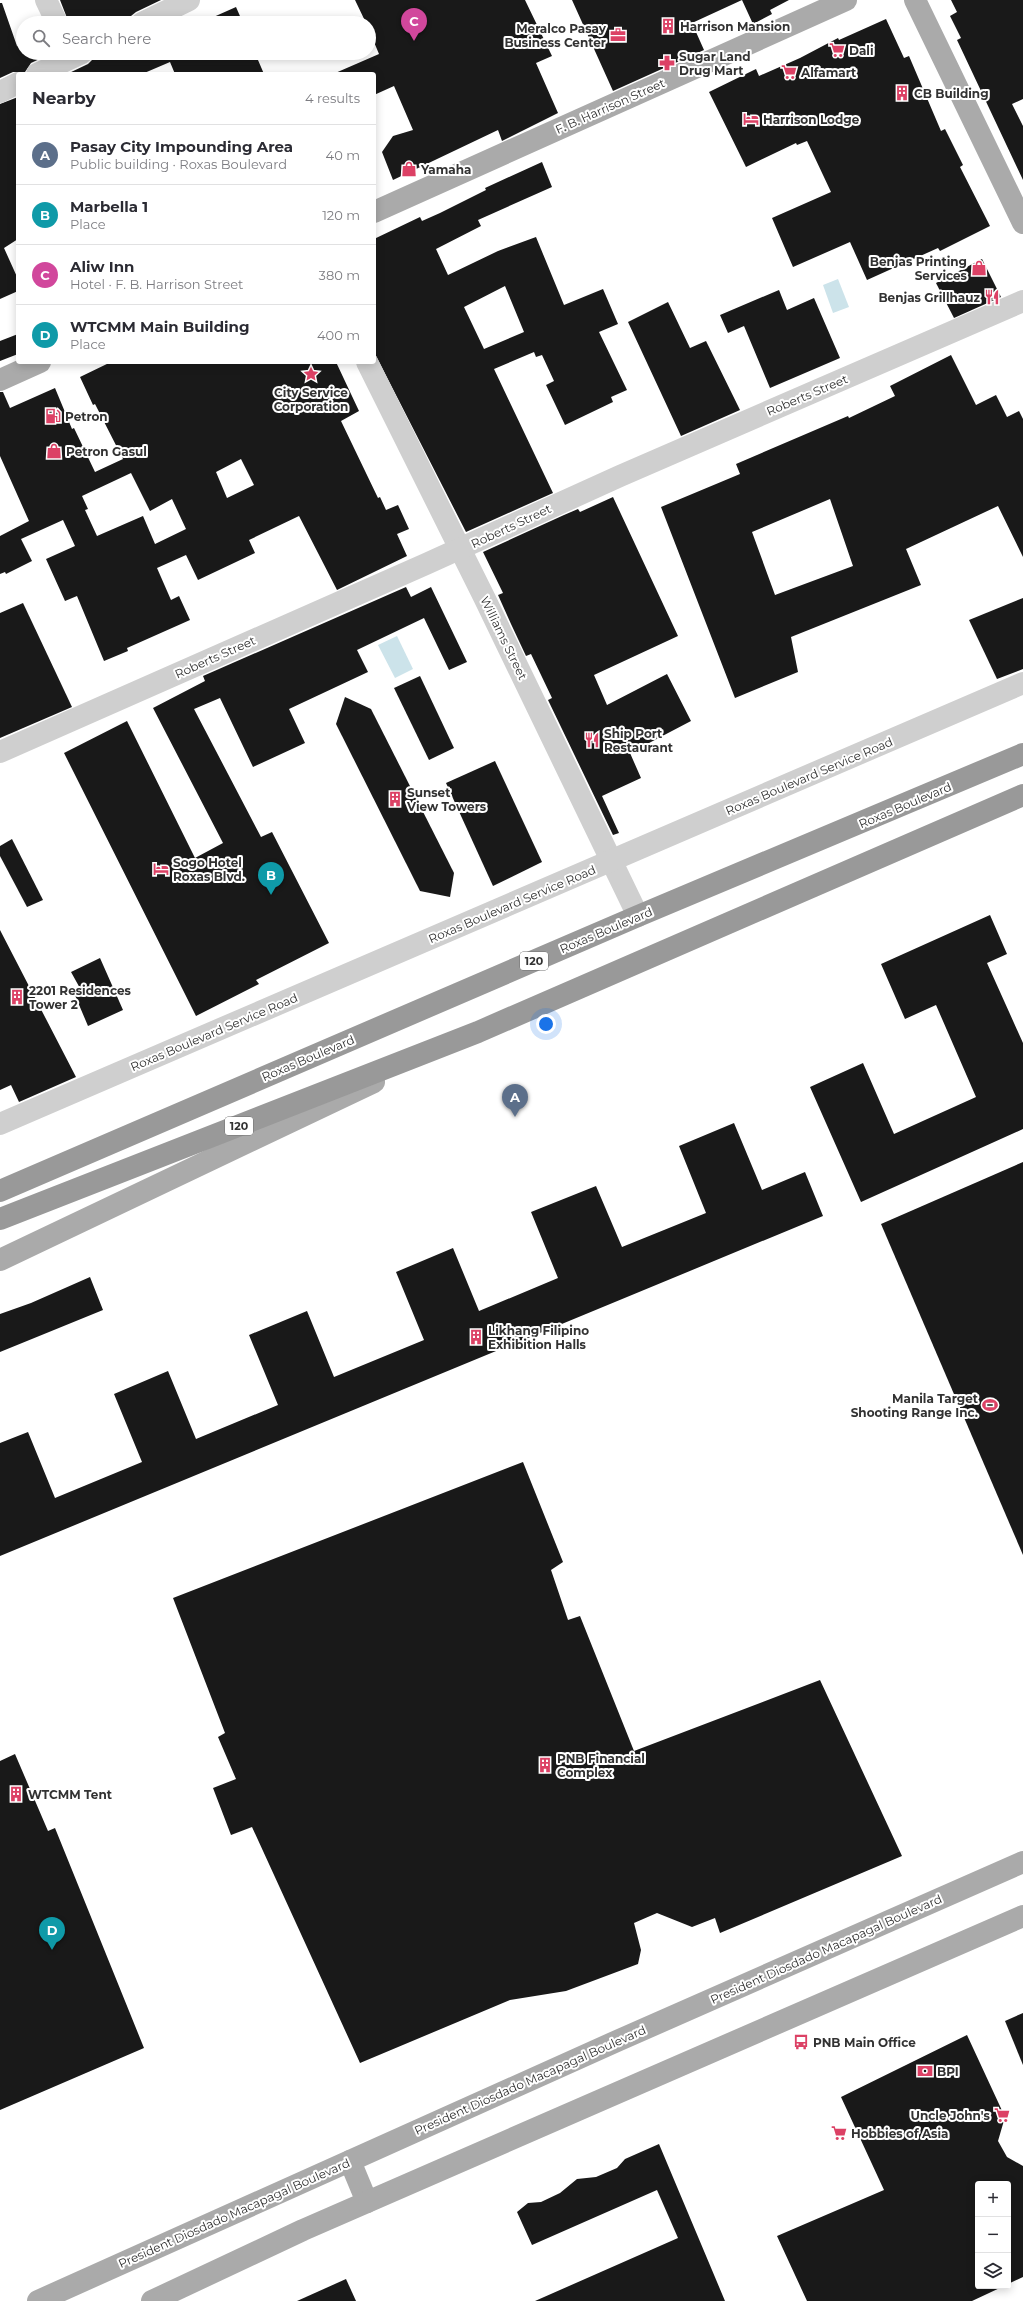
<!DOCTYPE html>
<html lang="en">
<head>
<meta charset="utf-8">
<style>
  body { margin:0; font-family:Montserrat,sans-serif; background:#f2f2f3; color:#2b2b33 }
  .controls { position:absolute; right:12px; bottom:12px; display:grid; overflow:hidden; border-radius:4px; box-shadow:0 2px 10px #0003 }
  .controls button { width:36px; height:36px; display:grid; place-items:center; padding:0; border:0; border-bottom:1px solid #e1e1e2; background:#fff; color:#2b2b33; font:20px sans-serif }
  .you { position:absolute; left:546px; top:1024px; width:14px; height:14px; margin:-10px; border:3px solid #fff; border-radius:50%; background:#1a73e8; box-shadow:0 0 0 6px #1a73e833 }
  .badge { display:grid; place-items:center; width:26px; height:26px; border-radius:50%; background:#0b8043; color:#fff; font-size:13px; font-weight:700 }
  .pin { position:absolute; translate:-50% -33px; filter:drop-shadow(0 1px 2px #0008) }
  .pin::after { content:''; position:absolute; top:21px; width:14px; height:12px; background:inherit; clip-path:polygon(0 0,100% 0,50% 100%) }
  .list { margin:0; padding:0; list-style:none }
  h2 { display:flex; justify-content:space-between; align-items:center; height:52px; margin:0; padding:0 16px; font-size:17px }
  h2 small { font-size:13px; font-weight:400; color:#7c7c81 }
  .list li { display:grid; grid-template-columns:26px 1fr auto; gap:12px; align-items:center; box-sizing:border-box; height:60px; padding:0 16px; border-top:1px solid #e1e1e2 }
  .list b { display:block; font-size:15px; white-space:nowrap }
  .list p { margin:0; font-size:13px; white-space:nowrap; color:#7c7c81 }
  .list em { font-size:13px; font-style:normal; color:#7c7c81 }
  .icon { flex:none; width:22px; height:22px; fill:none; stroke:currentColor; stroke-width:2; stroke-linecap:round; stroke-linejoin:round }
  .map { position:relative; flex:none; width:1023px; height:2301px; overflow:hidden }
  .search { position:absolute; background:#fff; box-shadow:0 2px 10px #0003; left:16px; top:16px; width:360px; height:44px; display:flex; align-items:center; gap:10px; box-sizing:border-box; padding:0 14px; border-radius:22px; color:#7c7c81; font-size:15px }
  .panel { position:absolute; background:#fff; box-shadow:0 2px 10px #0003; left:16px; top:72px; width:360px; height:292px; border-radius:4px }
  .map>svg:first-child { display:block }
  .water { fill:#cce3ea }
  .building { fill:#191919; fill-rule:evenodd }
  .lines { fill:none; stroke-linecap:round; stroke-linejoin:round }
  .minor { stroke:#cfcfcf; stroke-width:22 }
  .major { stroke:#aaa; stroke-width:22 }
  .highway { stroke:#999; stroke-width:22 }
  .labels { text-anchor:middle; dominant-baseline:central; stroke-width:4; stroke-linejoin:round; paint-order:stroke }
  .shield { fill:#fff; stroke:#707070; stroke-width:1 }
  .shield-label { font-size:11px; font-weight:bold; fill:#323232 }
  .poi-label { font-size:12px; font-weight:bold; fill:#323232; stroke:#fff; text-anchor:start }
  .street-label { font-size:12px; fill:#323232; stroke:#fff }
</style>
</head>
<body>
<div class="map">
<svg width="1023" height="2301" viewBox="0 0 1023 2301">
  <rect width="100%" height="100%" fill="#fff"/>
  <!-- water -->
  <g class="water">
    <polygon points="838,279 849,307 833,313 823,285"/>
    <polygon points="397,636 413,669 395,678 378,645"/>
  </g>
  <!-- building -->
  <g class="building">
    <polygon points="60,0 161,0 136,12 131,16 130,23 69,23"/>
    <polygon points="355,0 525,0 552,56 536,63 558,113 502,141 498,130 393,180 382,152 393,136 413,130 394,86 374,95 374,74 333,74 379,54 369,30 369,23 366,23"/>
    <polygon points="572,0 789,0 770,10 772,14 753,24 742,0 692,23 704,50 613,91"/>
    <polygon points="951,0 1023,0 1023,99 1012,104 1023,126 1023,180 957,40 961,38 950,16 957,12"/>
    <polygon points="0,3 2,3 17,46 23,44 23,53 52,53 31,63 25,72 13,72 0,78"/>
    <polygon points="236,7 243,23 200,23"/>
    <polygon points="886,19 904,58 909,56 941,131 945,129 963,165 960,167 990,226 940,251 938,248 867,280 850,242 793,267 772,218 831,192 807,141 797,145 796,143 746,167 709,92 756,69 759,76 800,58 838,38 839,40"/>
    <polygon points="94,53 255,53 264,74 175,74 170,62 142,74 67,74 88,64 92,60"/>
    <polygon points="18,97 18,239 4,248 18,279 18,291 0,299 0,104"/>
    <path d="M542,162L552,187L478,220L481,226L436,249L448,275L498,251L536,237L564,305L603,289L618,324L599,332L627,390L611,397L613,402L565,425L546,385L554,381L542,355L536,357L534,352L494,369L553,493L466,532L374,352V239L420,217L422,221L440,213L486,190L485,188ZM505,286L524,332L484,349L464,307Z"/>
    <polygon points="982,259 1001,297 954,318 936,283"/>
    <polygon points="779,290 787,310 814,298 840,358 770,388 744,326 728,333 720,315"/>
    <polygon points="668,302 690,348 706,341 740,410 681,436 628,322"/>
    <polygon points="18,334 18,354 0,361 0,341"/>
    <path d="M951,355L976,405L996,395L1007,417L1019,411L1023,419V557L998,506L906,549L921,585L791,637L798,672L735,698L661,507L740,474L736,464L848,416L849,418L895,396L890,386ZM830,499L853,566L775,595L752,532Z"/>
    <path d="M111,362H336L359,411L341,421L378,498L380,497L386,510L398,505L409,529L397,534L407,556L337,590L299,516L249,540L255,553L198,580L186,555L157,568L171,600L179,596L190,620L127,648L128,651L104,661L77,596L65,601L46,559L75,546L63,520L21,539L32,561L6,574L5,572L0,574V536L29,521L0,456V392H3L10,408L55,388L72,429L74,428L95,472L123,459L95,404L93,405L80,377ZM241,459L254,485L227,498L216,472ZM131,473L150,511L172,499L186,529L155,544L143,516L97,536L85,510L88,509L82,496Z"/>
    <polygon points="613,497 678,636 594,675 607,705 667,674 691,721 630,753 641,778 602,796 619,833 613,835 548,700 552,698 531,654 526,656 511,624 498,595 503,593 483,552 564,515 578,509 580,512"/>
    <polygon points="406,587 411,597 431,587 467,662 449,670 424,618 357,650 368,672 289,709 305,743 253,767 220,698 194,709 261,837 272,832 329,943 256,980 259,984 196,1016 64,753 127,721 195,858 223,843 153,708 205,681 203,676"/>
    <polygon points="1023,598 1023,669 997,679 969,620"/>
    <polygon points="23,603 72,707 0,738 0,613"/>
    <polygon points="420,676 454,748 429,760 394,688"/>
    <polygon points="345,697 371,709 454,873 450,897 420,891 336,724"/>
    <polygon points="495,761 542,862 493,886 446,783"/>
    <polygon points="12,839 43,900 27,907 0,856 0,846"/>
    <polygon points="990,915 1007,954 987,963 1023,1043 1023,1129 861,1202 810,1087 863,1063 894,1134 976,1097 936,1005 905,1019 881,964"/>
    <polygon points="0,930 76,1077 19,1102 11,1085 0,1090"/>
    <polygon points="100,958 123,1010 88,1026 74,993 81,990 71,972"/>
    <polygon points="734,1123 762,1190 805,1172 823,1216 0,1556 0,1443 28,1432 55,1498 142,1462 114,1394 168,1371 196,1439 278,1405 249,1335 307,1311 334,1377 424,1340 396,1272 453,1248 479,1311 558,1278 531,1212 596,1186 622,1247 706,1213 679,1146"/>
    <polygon points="1023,1162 1023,1555 881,1224"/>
    <polygon points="90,1277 103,1310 0,1352 0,1314 31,1303"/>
    <polygon points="523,1462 563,1562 551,1570 568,1620 580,1616 634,1751 820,1680 902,1856 720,1933 715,1918 692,1927 657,1913 634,1923 641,1950 638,1964 566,1991 510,2000 360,2063 252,1827 231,1835 213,1788 236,1779 218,1737 225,1733 173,1598"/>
    <polygon points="15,1754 48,1831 55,1828 144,2048 0,2110 0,1761"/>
    <polygon points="1023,2013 1023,2065 1005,2021"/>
    <polygon points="967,2035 1005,2117 998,2141 1007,2157 1023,2166 1023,2277 1008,2284 1008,2184 978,2184 978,2286 1004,2286 972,2301 807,2301 777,2236 884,2190 841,2097"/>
    <polygon points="659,2144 725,2301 535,2301 678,2238 657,2190 532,2245 517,2212 528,2203 541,2202 560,2193 577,2179 596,2177 617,2168 625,2159"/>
    <polygon points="346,2279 356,2301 297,2301"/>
  </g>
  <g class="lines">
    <!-- minor -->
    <g class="minor">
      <polyline points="46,0 57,23"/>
      <polyline points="142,23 189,0"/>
      <polyline points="37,74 82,53"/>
      <polyline points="0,92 18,83"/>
      <polyline points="367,362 484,597 638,916"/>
      <polyline points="0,752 426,564 620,476 1023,301"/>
      <polyline points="0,1124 1023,683"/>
    </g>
    <!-- major -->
    <g class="major">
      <polyline points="915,0 1023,223"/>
      <polyline points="374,212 846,0"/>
      <polyline points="0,380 40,362"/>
      <polyline points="0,1260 374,1082"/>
      <polyline points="350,2161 367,2202"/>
      <polyline points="38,2301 617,2041 1023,1862"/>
      <polyline points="152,2301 303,2230 1023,1916"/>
    </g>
    <!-- highway -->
    <g class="highway">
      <polyline points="0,1191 638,916 1023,754"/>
      <polyline points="0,1219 478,1032 1023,795"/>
    </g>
  </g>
  <!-- icons -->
  <defs>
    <symbol id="building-bare" viewBox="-9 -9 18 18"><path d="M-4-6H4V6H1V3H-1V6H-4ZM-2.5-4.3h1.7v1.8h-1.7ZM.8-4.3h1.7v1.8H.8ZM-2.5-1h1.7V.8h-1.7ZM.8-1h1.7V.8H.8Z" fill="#dc4165" stroke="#fff" stroke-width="2.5" paint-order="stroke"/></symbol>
    <symbol id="office-bare" viewBox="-9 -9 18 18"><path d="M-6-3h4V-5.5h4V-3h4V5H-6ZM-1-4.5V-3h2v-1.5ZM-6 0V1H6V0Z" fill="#dc4165" stroke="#fff" stroke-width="2.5" paint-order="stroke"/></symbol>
    <symbol id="supermarket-bare" viewBox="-9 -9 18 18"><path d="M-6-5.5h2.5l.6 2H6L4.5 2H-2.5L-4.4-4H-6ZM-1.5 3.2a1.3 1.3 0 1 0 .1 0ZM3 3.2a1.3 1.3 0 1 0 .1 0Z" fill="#dc4165" stroke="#fff" stroke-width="2.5" paint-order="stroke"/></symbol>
    <symbol id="pharmacy-bare" viewBox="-9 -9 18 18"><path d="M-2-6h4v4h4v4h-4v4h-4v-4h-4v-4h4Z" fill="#dc4165" stroke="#fff" stroke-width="2.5" paint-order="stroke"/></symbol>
    <symbol id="hotel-bare" viewBox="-9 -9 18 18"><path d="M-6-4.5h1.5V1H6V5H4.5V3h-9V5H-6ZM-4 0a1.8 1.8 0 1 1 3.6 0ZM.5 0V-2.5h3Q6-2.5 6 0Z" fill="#dc4165" stroke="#fff" stroke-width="2.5" paint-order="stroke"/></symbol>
    <symbol id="shop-bare" viewBox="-9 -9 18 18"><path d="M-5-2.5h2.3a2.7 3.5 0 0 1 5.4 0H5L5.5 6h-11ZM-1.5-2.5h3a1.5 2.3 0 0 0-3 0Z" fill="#dc4165" stroke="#fff" stroke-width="2.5" paint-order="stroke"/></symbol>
    <symbol id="restaurant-bare" viewBox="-9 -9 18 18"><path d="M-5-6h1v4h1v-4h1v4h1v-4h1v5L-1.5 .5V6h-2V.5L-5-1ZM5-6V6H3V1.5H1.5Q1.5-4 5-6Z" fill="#dc4165" stroke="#fff" stroke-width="2.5" paint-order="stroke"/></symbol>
    <symbol id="sight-bare" viewBox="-9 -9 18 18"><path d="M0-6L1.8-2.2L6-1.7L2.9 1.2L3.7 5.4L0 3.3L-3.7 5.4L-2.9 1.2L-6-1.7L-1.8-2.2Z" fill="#dc4165" stroke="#fff" stroke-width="2.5" paint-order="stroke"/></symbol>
    <symbol id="fuel-bare" viewBox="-9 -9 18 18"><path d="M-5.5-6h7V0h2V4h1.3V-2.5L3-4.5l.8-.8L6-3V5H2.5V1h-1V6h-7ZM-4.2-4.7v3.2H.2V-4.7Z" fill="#dc4165" stroke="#fff" stroke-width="2.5" paint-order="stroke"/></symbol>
    <symbol id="stadium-bare" viewBox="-9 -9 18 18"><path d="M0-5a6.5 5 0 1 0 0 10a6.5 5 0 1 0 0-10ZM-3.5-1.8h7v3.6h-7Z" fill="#dc4165" stroke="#fff" stroke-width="2.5" paint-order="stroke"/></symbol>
    <symbol id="bus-bare" viewBox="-9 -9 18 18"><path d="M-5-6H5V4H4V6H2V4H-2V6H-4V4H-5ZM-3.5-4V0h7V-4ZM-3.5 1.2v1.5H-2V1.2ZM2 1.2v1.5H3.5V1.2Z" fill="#dc4165" stroke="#fff" stroke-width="2.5" paint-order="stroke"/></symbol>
    <symbol id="bank-bare" viewBox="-9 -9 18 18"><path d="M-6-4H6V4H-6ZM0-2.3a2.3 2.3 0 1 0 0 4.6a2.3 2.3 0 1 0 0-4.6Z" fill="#dc4165" stroke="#fff" stroke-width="2.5" paint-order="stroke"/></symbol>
  </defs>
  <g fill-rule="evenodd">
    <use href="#building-bare" x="657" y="15" width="22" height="22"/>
    <use href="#office-bare" x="607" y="24" width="22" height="22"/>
    <use href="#supermarket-bare" x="826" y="39" width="22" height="22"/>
    <use href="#pharmacy-bare" x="656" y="52" width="22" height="22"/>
    <use href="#supermarket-bare" x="778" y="61" width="22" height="22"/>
    <use href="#building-bare" x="891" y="82" width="22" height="22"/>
    <use href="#hotel-bare" x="740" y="108" width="22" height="22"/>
    <use href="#shop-bare" x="398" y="158" width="22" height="22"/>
    <use href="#shop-bare" x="968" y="257" width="22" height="22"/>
    <use href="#restaurant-bare" x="981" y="286" width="22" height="22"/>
    <use href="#sight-bare" x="300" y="363" width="22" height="22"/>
    <use href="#fuel-bare" x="42" y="405" width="22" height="22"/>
    <use href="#shop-bare" x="43" y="440" width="22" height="22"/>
    <use href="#restaurant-bare" x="581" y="729" width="22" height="22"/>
    <use href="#building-bare" x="384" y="788" width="22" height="22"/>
    <use href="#hotel-bare" x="150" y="858" width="22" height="22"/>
    <use href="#building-bare" x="6" y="986" width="22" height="22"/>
    <use href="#building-bare" x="465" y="1326" width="22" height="22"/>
    <use href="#stadium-bare" x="979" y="1394" width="22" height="22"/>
    <use href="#building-bare" x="534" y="1754" width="22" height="22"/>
    <use href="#building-bare" x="5" y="1783" width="22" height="22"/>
    <use href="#bus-bare" x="790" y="2031" width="22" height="22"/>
    <use href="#bank-bare" x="914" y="2060" width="22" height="22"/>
    <use href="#supermarket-bare" x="991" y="2104" width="22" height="22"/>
    <use href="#supermarket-bare" x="828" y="2122" width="22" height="22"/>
  </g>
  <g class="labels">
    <!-- shield labels -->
    <g class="shield">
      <rect x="520" y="952" width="28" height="18" rx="3"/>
      <rect x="225" y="1117" width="28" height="18" rx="3"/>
    </g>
    <g class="shield-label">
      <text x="534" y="961">120</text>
      <text x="239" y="1126">120</text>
    </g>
    <!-- poi labels -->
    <g class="poi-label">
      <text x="680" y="26">Harrison Mansion</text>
      <text x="606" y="28" text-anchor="end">Meralco Pasay<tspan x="606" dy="14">Business Center</tspan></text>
      <text x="849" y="50">Dali</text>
      <text x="679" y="56">Sugar Land<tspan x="679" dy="14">Drug Mart</tspan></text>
      <text x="801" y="72">Alfamart</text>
      <text x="914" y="93">CB Building</text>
      <text x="763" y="119">Harrison Lodge</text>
      <text x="421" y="169">Yamaha</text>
      <text x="967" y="261" text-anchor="end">Benjas Printing<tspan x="967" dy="14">Services</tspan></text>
      <text x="980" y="297" text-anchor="end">Benjas Grillhauz</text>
      <text x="311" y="392" text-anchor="middle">City Service<tspan x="311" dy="14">Corporation</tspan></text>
      <text x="65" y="416">Petron</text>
      <text x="66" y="451">Petron Gasul</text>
      <text x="604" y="733">Ship Port<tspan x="604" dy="14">Restaurant</tspan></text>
      <text x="407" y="792">Sunset<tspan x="407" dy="14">View Towers</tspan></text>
      <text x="173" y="862">Sogo Hotel<tspan x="173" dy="14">Roxas Blvd.</tspan></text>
      <text x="29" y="990">2201 Residences<tspan x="29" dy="14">Tower 2</tspan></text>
      <text x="488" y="1330">Likhang Filipino<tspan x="488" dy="14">Exhibition Halls</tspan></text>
      <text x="978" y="1398" text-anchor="end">Manila Target<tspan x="978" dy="14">Shooting Range Inc.</tspan></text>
      <text x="557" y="1758">PNB Financial<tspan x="557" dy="14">Complex</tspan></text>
      <text x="28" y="1794">WTCMM Tent</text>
      <text x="813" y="2042">PNB Main Office</text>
      <text x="937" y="2071">BPI</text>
      <text x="990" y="2115" text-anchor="end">Uncle John's</text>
      <text x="851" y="2133">Hobbies of Asia</text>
    </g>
    <!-- street labels -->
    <g class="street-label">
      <text transform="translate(610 106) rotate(-24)">F. B. Harrison Street</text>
      <text transform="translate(807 395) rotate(-23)">Roberts Street</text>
      <text transform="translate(511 526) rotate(-25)">Roberts Street</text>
      <text transform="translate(504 638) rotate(64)">Williams Street</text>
      <text transform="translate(215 657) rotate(-24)">Roberts Street</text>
      <text transform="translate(809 776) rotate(-23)">Roxas Boulevard Service Road</text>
      <text transform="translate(905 805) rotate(-23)">Roxas Boulevard</text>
      <text transform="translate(512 904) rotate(-23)">Roxas Boulevard Service Road</text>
      <text transform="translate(606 930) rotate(-23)">Roxas Boulevard</text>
      <text transform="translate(214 1032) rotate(-23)">Roxas Boulevard Service Road</text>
      <text transform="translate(308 1058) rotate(-23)">Roxas Boulevard</text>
      <text transform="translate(826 1949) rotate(-24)">President Diosdado Macapagal Boulevard</text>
      <text transform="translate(530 2080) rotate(-24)">President Diosdado Macapagal Boulevard</text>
      <text transform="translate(234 2213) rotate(-24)">President Diosdado Macapagal Boulevard</text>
    </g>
  </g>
</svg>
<div class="controls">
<button>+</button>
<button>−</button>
<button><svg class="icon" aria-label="layers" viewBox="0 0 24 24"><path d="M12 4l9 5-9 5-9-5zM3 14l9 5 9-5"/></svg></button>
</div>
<div class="you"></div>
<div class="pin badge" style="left:515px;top:1117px;background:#5c6f8a">A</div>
<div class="pin badge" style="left:271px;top:895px;background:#0f9aa8">B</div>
<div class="pin badge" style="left:414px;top:41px;background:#d1479c">C</div>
<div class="pin badge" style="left:52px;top:1950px;background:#0f9aa8">D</div>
<div class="search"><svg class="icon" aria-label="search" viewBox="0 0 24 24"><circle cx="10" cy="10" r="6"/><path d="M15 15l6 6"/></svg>Search here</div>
<section class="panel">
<h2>Nearby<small>4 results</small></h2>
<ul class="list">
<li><span class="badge" style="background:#5c6f8a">A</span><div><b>Pasay City Impounding Area</b><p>Public building · Roxas Boulevard</p></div><em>40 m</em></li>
<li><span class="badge" style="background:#0f9aa8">B</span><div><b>Marbella 1</b><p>Place</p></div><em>120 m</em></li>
<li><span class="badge" style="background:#d1479c">C</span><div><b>Aliw Inn</b><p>Hotel · F. B. Harrison Street</p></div><em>380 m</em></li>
<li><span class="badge" style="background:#0f9aa8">D</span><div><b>WTCMM Main Building</b><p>Place</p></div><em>400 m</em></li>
</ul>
</section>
</div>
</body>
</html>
